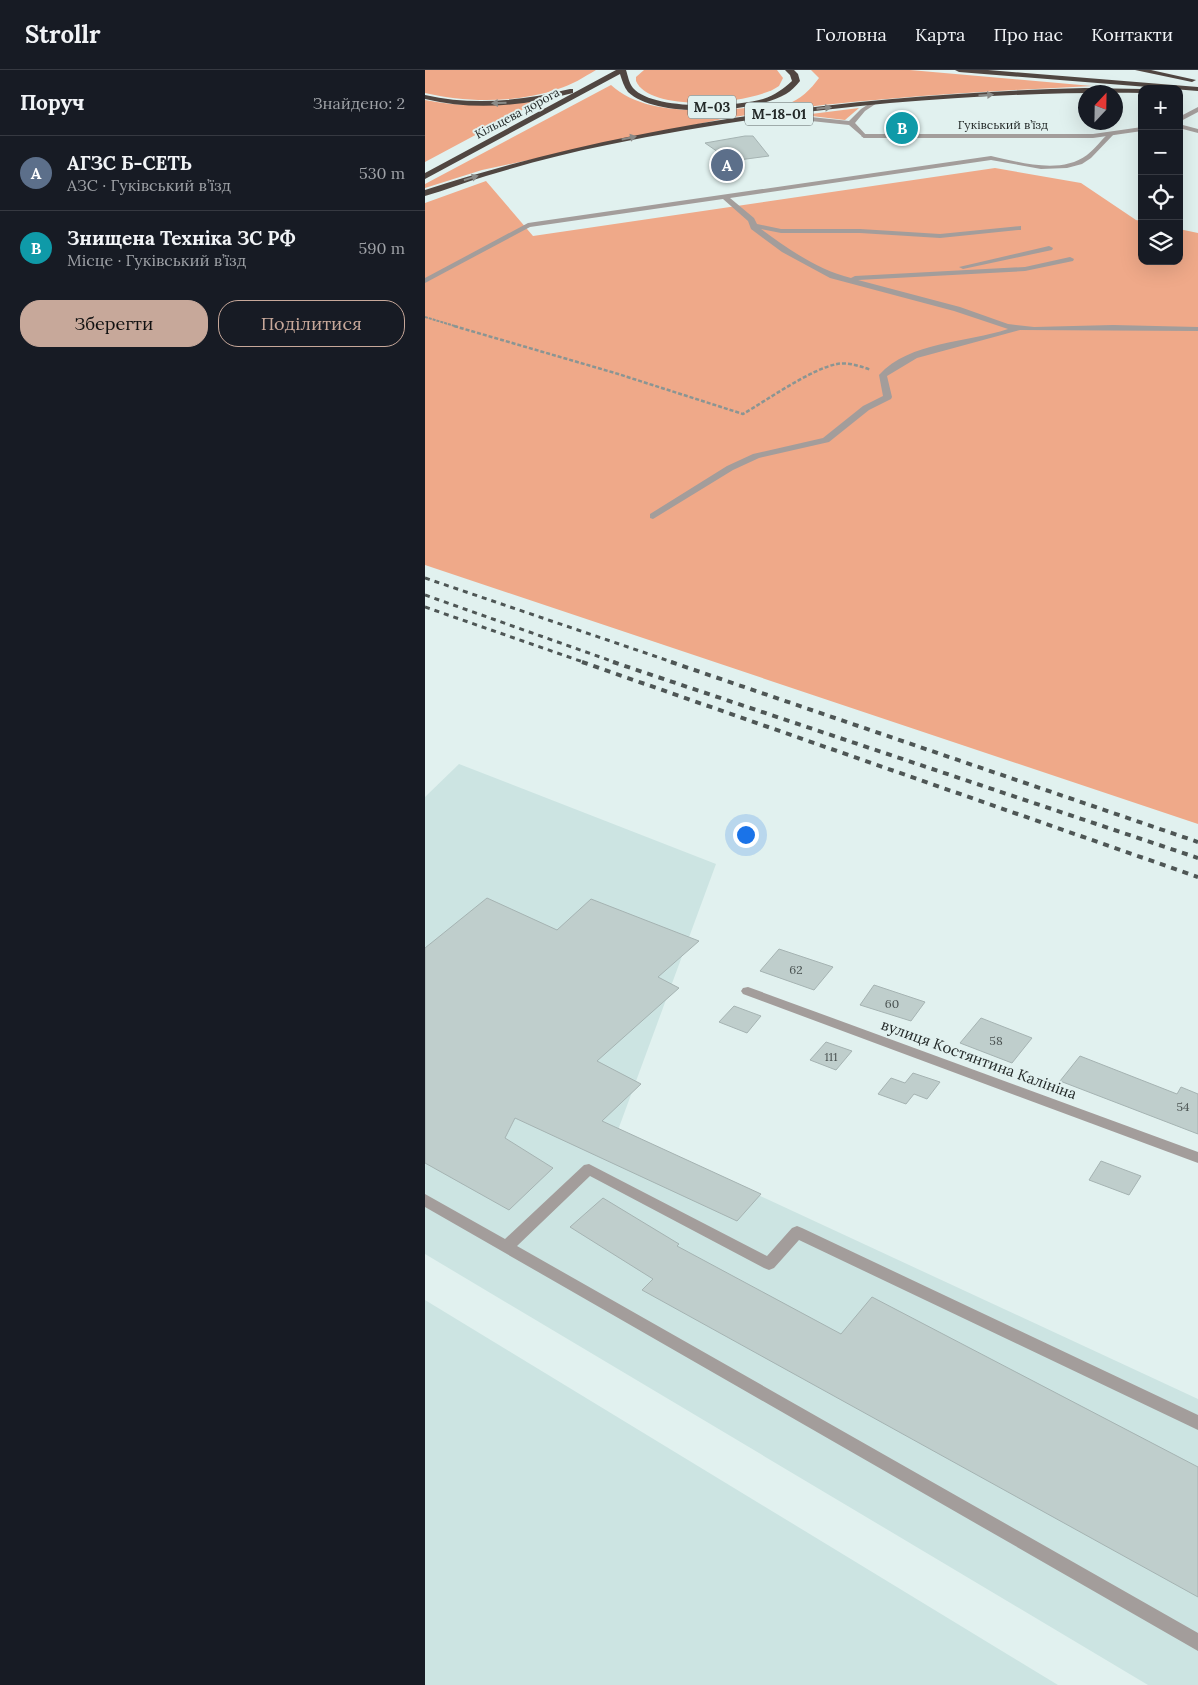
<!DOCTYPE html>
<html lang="uk">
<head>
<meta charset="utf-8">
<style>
  body { margin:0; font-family:Lora,serif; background:#242831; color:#f1f3f6 }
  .controls { position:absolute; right:15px; top:15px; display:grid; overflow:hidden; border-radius:10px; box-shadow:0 5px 20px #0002 }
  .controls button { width:45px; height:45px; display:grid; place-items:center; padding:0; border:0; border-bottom:1px solid #363941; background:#171b24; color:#f1f3f6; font:25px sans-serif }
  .compass { position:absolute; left:653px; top:15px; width:45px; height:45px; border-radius:50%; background:#171b24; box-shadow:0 5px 20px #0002; rotate:22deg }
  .you { position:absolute; left:320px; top:764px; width:18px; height:18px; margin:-12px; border:4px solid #fff; border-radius:50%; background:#1a73e8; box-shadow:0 0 0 8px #1a73e833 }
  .badge { display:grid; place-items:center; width:32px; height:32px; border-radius:50%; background:#c7a89a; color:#fff; font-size:16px; font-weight:700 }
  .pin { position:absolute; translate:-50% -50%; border:2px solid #fff; box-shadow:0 1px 5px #0006 }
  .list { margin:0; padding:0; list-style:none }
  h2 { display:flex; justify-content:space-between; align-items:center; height:65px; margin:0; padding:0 20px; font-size:21px }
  h2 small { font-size:16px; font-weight:400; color:#9ea1a6 }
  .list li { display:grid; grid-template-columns:32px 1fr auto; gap:15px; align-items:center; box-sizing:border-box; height:75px; padding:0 20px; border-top:1px solid #363941 }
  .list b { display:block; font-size:19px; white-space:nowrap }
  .list p { margin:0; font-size:16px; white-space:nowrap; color:#9ea1a6 }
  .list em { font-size:16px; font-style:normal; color:#9ea1a6 }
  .actions { display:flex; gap:10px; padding:15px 20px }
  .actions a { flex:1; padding:11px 0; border:1px solid #c7a89a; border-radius:20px; text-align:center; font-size:18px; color:#c7a89a }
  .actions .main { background:#c7a89a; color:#111 }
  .icon { flex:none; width:28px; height:28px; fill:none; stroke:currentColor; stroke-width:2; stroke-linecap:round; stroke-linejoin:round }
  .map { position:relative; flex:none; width:773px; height:1615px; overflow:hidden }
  header { display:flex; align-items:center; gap:30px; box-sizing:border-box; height:70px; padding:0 25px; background:#171b24; border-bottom:1px solid #363941 }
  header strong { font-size:24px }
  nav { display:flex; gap:28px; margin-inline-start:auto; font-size:18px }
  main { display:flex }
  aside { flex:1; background:#171b24 }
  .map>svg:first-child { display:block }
  .built { fill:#cce4e2 }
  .green { fill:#efa989 }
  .building { fill:#bfcecc; stroke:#a5b3b2 }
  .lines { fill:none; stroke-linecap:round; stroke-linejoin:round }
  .path-far1 { stroke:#8a9593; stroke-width:2; stroke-dasharray:3 1; stroke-linecap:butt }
  .path { stroke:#8a9593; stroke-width:2.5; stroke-dasharray:4 2; stroke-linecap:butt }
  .lane { fill:#a39d9b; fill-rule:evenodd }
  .street { fill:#a39d9b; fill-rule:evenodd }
  .highway { fill:#504641; fill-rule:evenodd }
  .rail-far1 { stroke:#4e5655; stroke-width:3; stroke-dasharray:5 5; stroke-linecap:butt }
  .rail { stroke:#4e5655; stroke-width:4; stroke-dasharray:6 6; stroke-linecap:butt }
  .oneway { fill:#8a8a87 }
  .labels { text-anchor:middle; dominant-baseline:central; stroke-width:4; stroke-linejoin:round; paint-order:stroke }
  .far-street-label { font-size:12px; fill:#232928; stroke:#e1f1ef }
  .number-label { font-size:12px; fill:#4a5251 }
  .shield { fill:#e1f1ef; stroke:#5c6564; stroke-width:1 }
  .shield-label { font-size:14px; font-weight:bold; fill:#232928 }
  .street-label { font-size:15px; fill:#232928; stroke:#e1f1ef }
</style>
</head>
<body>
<header>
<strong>Strollr</strong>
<nav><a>Головна</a><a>Карта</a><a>Про нас</a><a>Контакти</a></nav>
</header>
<main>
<aside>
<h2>Поруч<small>Знайдено: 2</small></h2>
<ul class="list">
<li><span class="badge" style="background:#5c6f8a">A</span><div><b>АГЗС Б-СЕТЬ</b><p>АЗС · Гуківський в’їзд</p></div><em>530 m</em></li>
<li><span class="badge" style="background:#0f9aa8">B</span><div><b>Знищена Техніка ЗС РФ</b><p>Місце · Гуківський в’їзд</p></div><em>590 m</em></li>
</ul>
<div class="actions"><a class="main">Зберегти</a><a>Поділитися</a></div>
</aside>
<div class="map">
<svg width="773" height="1615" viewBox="0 0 773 1615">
  <rect width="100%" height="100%" fill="#e1f1ef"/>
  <!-- built -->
  <g class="built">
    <polygon points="34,694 291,794 193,1060 773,1329 773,1615 723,1615 0,1184 0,727"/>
    <polygon points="0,1230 633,1615 0,1615"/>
  </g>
  <!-- green -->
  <g class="green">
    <path d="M0,0H171C159,7 147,15 133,19C92,33 42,33 0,23Z"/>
    <path d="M219,0H352L358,8L354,16C330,34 225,44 211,11V7Z"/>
    <path d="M386,0H485L667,16C545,22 423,29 302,48L57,100L0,118V114L186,15C220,47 288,41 331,37C340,36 352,37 362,34C375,30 386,19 394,8Z"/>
    <path d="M0,30C38,38 75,35 114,31L0,92Z"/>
    <polygon points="434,38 420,50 378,45"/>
    <polygon points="570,98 656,113 711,150 717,151 717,191 754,191 754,159 773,163 773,754 0,495 0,133 61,111 108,166"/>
  </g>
  <!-- building -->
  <g class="building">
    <polygon points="320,66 328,66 344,86 306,91 280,73"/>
    <polygon points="62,828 132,860 166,829 274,871 233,907 254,918 172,991 216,1014 177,1051 336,1124 312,1151 90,1048 80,1068 128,1098 84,1140 0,1093 0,878"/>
    <polygon points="354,879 408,897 389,920 335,901"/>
    <polygon points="449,915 500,932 486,951 435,935"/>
    <polygon points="309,936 336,946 322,963 294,952"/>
    <polygon points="556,948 607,968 587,993 535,973"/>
    <polygon points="401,972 427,981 411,1000 385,990"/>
    <polygon points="655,986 752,1024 756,1017 773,1024 773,1064 635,1011"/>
    <polygon points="488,1003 515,1012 502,1029 489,1024 481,1034 453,1024 466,1008 480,1013"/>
    <polygon points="676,1091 716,1106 704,1125 664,1110"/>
    <polygon points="178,1128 254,1174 252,1176 416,1264 447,1227 773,1397 773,1527 217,1220 228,1209 145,1157"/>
  </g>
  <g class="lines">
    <!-- path-far1 -->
    <polyline class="path-far1" points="0,247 33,257"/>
    <!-- path -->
    <path class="path" d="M29,256L190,303L318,344C342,330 386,299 412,294C423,292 435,296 446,300"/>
    <!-- lane -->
    <g class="lane">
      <polygon points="447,32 452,33 440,41 430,53 442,66 439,68 424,55 348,47 345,45 348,43 424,51 436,39"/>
      <polygon points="754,54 773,59 773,63 754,58"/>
      <path d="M684,63L689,64L666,88L657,94L642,98L616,99L566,90L305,128L329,148L332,154L356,159H435L515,164L596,156V160H593L515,168L435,163H356L336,159C363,179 393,200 426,208L430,206L600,197L645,187L649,189L648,191L600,201L433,210L535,237L583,254L609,257L688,255L773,257V261L595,260L492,288L462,306L467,327L466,329L444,340L404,372L334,388L308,400L228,449L225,448V444L302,396L328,384L398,368L438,336L458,326L454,305C485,271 542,273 583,259L529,241L405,208L357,182L326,159L323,151L298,129L105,157L0,213V208L103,153L566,86C595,92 635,105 662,85C670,79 676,70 684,63Z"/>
      <polygon points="624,176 628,178 627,180 538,199 534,197"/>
      <polygon points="164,1094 342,1186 367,1158 372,1156 377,1158 773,1345 773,1360 374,1170 349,1198 344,1200 339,1198 165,1106 92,1176 773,1563 773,1581 0,1137 0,1124 80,1169 159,1095"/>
    </g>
    <!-- street -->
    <g class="street">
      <polygon points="773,37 773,42 754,52 754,47"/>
      <polygon points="717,57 717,61 668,68 439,68 436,66 439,64 668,64"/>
      <polygon points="323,917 773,1082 773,1093 318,924 316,921 318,918"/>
    </g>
    <!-- highway -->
    <g class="highway">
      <path d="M191,0H201C203,6 204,13 208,18C228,41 311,37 338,29C350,25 358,19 367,11L365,5L360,0H369L373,4L375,11C371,16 366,21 361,24C329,43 231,49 203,22C199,17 197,10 195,4L0,109V103Z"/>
      <polygon points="530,0 563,0 773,17 773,21 534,2"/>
      <polygon points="710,0 726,0 771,10 767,12"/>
      <path d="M660,18L717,19V23C542,21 354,39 182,75C141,83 101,94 61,106C41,112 21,120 0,126V120C213,51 436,24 660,18Z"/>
      <path d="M145,19H148V23C98,36 50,41 0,29V25C49,36 96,31 145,19Z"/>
    </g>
    <!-- rail-far1 -->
    <g class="rail-far1">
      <polyline points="0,508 250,593"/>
      <polyline points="0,525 192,593"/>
      <polyline points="0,537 161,593"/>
    </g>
    <!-- rail -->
    <g class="rail">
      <polyline points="157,592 773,807"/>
      <polyline points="188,592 773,788"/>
      <polyline points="246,592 773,772"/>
    </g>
  </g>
  <!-- one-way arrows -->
  <defs><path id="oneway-solid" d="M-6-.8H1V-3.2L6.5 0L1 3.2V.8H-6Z" transform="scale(1.25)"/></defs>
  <g class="oneway">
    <use href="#oneway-solid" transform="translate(561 25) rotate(-4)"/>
    <use href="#oneway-solid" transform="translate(74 33) rotate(178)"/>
    <use href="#oneway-solid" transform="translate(399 38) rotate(-6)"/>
    <use href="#oneway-solid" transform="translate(204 68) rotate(-12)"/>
    <use href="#oneway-solid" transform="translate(46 108) rotate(-17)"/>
  </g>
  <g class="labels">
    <!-- far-street labels -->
    <g class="far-street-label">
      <text transform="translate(92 43) rotate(-28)">Кільцева дорога</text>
      <text x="578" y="54">Гуківський в’їзд</text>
    </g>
    <!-- number labels -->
    <g class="number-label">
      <text x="371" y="899">62</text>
      <text x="467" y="933">60</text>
      <text x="571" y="970">58</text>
      <text x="406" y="986">111</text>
      <text x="758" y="1036">54</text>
    </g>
    <!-- shield labels -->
    <g class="shield">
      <rect x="263" y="25.5" width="48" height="23" rx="4"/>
      <rect x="320" y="32.5" width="68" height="23" rx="4"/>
    </g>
    <g class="shield-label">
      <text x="287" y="37">М-03</text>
      <text x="354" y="44">М-18-01</text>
    </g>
    <!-- street labels -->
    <g class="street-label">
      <text transform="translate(554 989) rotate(20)">вулиця Костянтина Калініна</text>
    </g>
  </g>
</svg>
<div class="controls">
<button>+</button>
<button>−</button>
<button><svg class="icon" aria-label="locate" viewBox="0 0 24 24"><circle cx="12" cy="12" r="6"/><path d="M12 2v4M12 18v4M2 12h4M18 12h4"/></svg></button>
<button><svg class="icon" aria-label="layers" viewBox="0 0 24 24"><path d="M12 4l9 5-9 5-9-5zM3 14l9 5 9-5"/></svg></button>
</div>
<svg class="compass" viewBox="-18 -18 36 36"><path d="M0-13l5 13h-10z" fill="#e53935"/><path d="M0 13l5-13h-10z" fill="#9ea1a6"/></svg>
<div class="you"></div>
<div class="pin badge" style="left:302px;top:95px;background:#5c6f8a">A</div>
<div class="pin badge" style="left:477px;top:58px;background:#0f9aa8">B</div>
</div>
</main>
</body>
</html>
